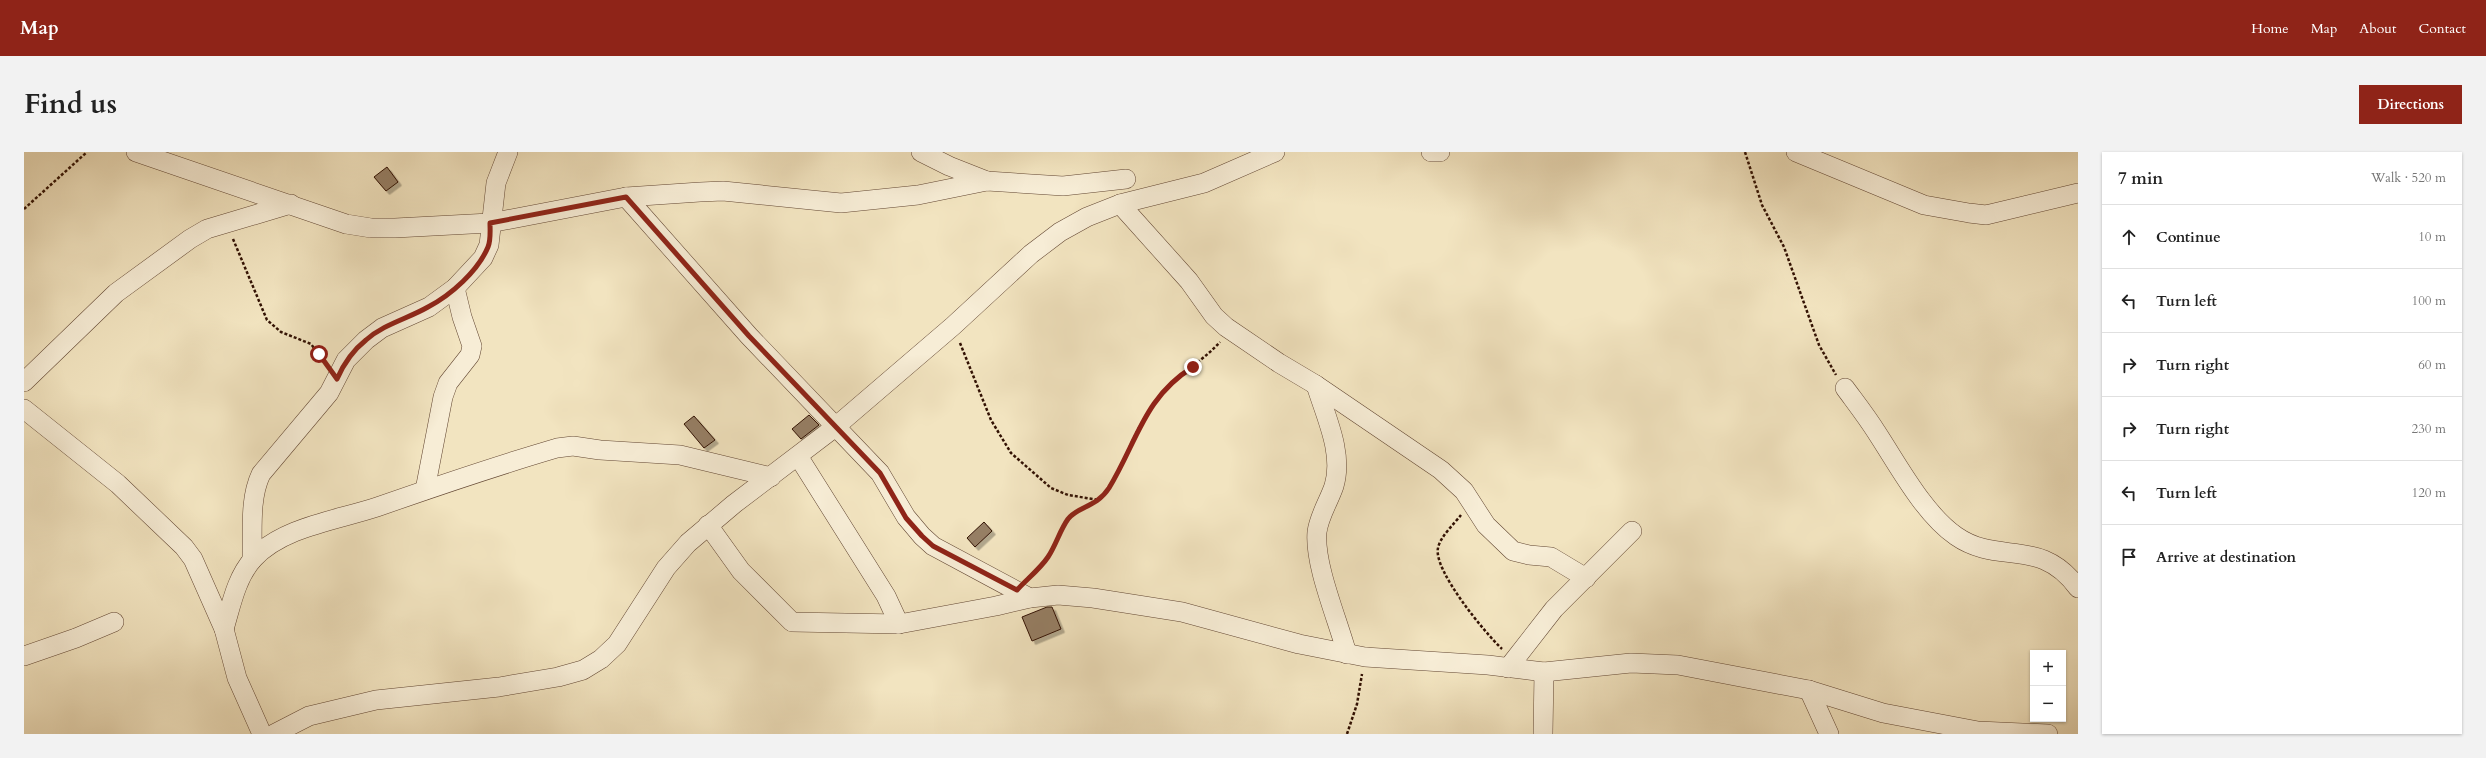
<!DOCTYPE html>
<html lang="en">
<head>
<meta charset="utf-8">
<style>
  body { margin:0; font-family:Cardo,serif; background:#f2f2f2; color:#222 }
  .controls { position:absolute; right:12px; bottom:12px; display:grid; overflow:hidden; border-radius:0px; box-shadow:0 1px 3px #0004 }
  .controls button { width:36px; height:36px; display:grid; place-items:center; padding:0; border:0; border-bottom:1px solid #e0e0e0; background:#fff; color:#222; font:20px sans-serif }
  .stop { position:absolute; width:12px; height:12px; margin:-9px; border:3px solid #8f2418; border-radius:50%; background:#fff }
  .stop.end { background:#8f2418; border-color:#fff; box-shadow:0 1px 4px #0008 }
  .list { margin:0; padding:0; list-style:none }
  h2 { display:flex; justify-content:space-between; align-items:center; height:52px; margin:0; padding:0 16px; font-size:17px }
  h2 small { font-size:13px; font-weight:400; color:#767676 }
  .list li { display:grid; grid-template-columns:26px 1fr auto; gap:12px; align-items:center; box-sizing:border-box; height:64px; padding:0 16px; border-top:1px solid #e0e0e0 }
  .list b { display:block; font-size:15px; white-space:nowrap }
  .list em { font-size:13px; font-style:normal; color:#767676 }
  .icon { flex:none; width:22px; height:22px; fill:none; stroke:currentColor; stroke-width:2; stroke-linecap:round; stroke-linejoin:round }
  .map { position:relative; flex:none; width:2054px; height:582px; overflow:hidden; border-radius:0px }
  header { display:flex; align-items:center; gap:24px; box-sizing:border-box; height:56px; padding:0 20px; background:#8f2418; color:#fff }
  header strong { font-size:19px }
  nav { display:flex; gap:22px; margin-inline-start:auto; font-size:14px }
  .intro { display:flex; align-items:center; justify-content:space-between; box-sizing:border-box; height:96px; padding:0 24px }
  h1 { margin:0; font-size:28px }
  .button { padding:10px 18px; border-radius:0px; background:#8f2418; color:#fff; font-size:14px; font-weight:700 }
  main { display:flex; gap:24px; padding:0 24px }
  aside { flex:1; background:#fff; border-radius:0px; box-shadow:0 1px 3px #0004 }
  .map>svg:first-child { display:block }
  .building { fill:#967f65; stroke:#321103; filter:url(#shadow) }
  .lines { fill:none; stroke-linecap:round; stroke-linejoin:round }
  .street-casing { stroke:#624632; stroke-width:20 }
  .path { stroke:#321103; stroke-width:2.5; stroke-dasharray:3 2; stroke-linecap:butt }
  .street { stroke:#f7edd6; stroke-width:19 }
  .route { stroke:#8f2418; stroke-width:5 }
</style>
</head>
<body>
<header>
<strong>Map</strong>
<nav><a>Home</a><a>Map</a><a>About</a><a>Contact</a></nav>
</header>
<div class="intro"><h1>Find us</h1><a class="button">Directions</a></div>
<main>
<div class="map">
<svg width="2054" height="582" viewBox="0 0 2054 582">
  <defs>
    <filter id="shadow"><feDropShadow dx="3.5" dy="3.5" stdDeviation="0" flood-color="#0004"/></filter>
  </defs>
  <rect width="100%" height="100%" fill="#f2e4c0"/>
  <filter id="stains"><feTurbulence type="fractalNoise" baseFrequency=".005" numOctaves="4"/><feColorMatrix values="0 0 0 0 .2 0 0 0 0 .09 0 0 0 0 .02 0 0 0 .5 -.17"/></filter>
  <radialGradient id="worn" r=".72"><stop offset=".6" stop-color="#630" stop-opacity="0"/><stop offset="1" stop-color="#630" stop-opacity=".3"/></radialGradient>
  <!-- building -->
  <g class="building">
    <polygon points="363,15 374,30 362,39 350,25"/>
    <polygon points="785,263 795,273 777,287 768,277"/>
    <polygon points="670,264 691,288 680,296 660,272"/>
    <polygon points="960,370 968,379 951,395 943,386"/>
    <polygon points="1023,455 1028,455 1037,477 1008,489 998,465"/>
  </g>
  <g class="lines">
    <defs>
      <g id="street">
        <polyline points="112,0 322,72 347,76 371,76 466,71 602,45 676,40 699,39 817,51 894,43 963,29 1039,34 1102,27"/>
        <polyline points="897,0 925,14 963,29"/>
        <polyline points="1407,0 1416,0"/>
        <polyline points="1772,0 1900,53 1945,61 1962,63 2054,41"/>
        <polyline points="602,45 725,184 856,321 882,365 898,384 909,394 1006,446"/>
        <polyline points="1096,52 1165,129 1190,164 1202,175 1255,211 1292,233 1417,318 1440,339 1462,373 1489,399 1505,403 1527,405 1562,426"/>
        <polyline points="0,230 92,141 166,87 183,77 267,52"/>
        <path d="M1292,233C1301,263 1320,301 1310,334C1305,349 1295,364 1293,380C1290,413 1314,468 1323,502"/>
        <path d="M1821,236C1832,251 1843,265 1853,281C1874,313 1900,362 1932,384C1975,414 2016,384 2054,436"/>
        <polyline points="0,257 94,332 160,395 169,407 200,477 213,526 238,582"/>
        <polyline points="774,304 862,444 875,472"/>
        <polyline points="401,338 419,245 424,231 446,203 448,194 438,165 431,136"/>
        <polyline points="684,373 717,419 768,470 875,472 972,454 1006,446 1034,443 1069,446 1158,460 1275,492 1341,505 1464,513 1520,520 1607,511 1654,513 1785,538 1859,561 1954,579 2024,582"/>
        <path d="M228,408C229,380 225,347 237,322L305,241L322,208L342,188L358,176L405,155L431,136L459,106L465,93L472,31L484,0"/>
        <path d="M200,477C207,454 212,426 229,407C258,375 314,368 353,355C413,334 472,314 533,296L549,294L576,298L656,303L747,325"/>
        <polyline points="0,504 52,486 90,470"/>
        <polyline points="1484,516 1530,457 1608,379"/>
        <polyline points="1785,538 1805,582"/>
        <polyline points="250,582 285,564 352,548 475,535 534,525 559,518 577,507 593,492 642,416 664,391 710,352 810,276 929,174 1007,102 1036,80 1063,65 1096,52 1180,31 1251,0"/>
        <polyline points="1519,582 1520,520"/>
      </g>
    </defs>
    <!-- street casing -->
    <use href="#street" class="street-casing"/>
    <!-- path -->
    <g class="path">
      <polyline points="1721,0 1738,53 1760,95 1795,193 1812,223"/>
      <polyline points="0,57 63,0"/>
      <polyline points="209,87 243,168 257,180 287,192 301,211"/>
      <polyline points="936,191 967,268 987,301 1027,336 1044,343 1075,348"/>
      <path d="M1437,363C1430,372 1416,385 1414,396C1409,418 1461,481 1478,497"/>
      <path d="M1004,426C1011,419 1020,412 1025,404C1032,392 1036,377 1045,366C1056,353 1073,356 1085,335C1103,306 1113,271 1135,245C1152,223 1177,211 1196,190"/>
      <polyline points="1323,582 1333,552 1338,522"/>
    </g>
    <!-- street -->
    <use href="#street" class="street"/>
  </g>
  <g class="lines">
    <!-- route -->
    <path class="route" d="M295,202L313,227C320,211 328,199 342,188C360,172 383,167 404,155C427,143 454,119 464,95C467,88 466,78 466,71L602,45L725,184L856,321L882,366L898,384L909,394L993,438C1003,427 1016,417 1024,405C1032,393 1036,378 1044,367C1054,354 1072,356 1085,336C1113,290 1120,245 1169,215"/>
  </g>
  <rect width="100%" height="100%" filter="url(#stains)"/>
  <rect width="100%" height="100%" fill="url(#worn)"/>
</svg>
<div class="controls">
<button>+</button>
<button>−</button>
</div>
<div class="stop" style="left:295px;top:202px"></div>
<div class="stop end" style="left:1169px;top:215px"></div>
</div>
<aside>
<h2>7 min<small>Walk · 520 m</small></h2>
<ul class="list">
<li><svg class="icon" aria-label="ahead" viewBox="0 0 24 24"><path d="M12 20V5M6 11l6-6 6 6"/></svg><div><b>Continue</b></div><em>10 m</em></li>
<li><svg class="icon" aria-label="left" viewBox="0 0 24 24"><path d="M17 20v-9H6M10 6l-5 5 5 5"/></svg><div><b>Turn left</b></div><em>100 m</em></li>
<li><svg class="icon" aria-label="right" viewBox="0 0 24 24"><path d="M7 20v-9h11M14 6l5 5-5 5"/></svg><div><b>Turn right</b></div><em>60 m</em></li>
<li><svg class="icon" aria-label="right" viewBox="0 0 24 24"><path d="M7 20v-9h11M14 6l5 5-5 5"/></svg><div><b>Turn right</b></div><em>230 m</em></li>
<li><svg class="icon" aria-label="left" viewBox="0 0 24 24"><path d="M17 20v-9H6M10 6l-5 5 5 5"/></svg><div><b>Turn left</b></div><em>120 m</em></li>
<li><svg class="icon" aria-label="arrive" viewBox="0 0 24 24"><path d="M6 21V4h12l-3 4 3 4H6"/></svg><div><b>Arrive at destination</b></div></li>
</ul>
</aside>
</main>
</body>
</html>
